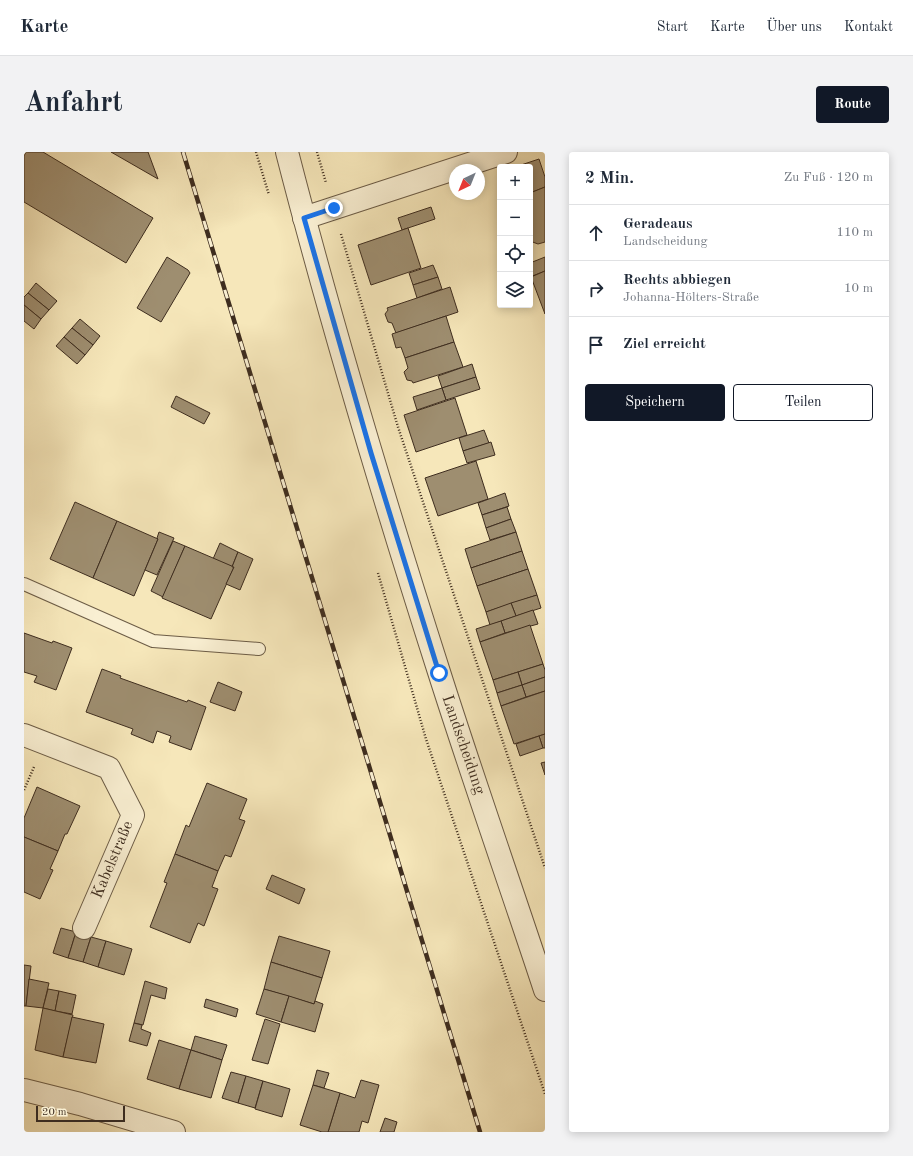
<!DOCTYPE html>
<html lang="de">
<head>
<meta charset="utf-8">
<style>
  body { margin:0; font-family:"Old Standard TT",serif; background:#f2f2f3; color:#1f2937 }
  .controls { position:absolute; right:12px; top:12px; display:grid; overflow:hidden; border-radius:4px; box-shadow:0 2px 10px #0003 }
  .controls button { width:36px; height:36px; display:grid; place-items:center; padding:0; border:0; border-bottom:1px solid #e0e1e3; background:#fff; color:#1f2937; font:20px sans-serif }
  .compass { position:absolute; left:425px; top:12px; width:36px; height:36px; border-radius:50%; background:#fff; box-shadow:0 2px 10px #0003; rotate:223deg }
  .scale { position:absolute; left:12px; bottom:10px; width:89px; box-sizing:border-box; padding-left:4px; border:2px solid #3e2d1f; border-top:0; font-size:11px; line-height:14px; white-space:nowrap; color:#3e2d1f; -webkit-text-stroke:3px #f9efd2; paint-order:stroke }
  .stop { position:absolute; width:12px; height:12px; margin:-9px; border:3px solid #1a73e8; border-radius:50%; background:#fff }
  .stop.end { background:#1a73e8; border-color:#fff; box-shadow:0 1px 4px #0008 }
  .list { margin:0; padding:0; list-style:none }
  h2 { display:flex; justify-content:space-between; align-items:center; height:52px; margin:0; padding:0 16px; font-size:17px }
  h2 small { font-size:13px; font-weight:400; color:#747a83 }
  .list li { display:grid; grid-template-columns:26px 1fr auto; gap:12px; align-items:center; box-sizing:border-box; height:56px; padding:0 16px; border-top:1px solid #e0e1e3 }
  .list b { display:block; font-size:15px; white-space:nowrap }
  .list p { margin:0; font-size:13px; white-space:nowrap; color:#747a83 }
  .list em { font-size:13px; font-style:normal; color:#747a83 }
  .actions { display:flex; gap:8px; padding:12px 16px }
  .actions a { flex:1; padding:9px 0; border:1px solid #111827; border-radius:4px; text-align:center; font-size:14px; color:#111827 }
  .actions .main { background:#111827; color:#fff }
  .icon { flex:none; width:22px; height:22px; fill:none; stroke:currentColor; stroke-width:2; stroke-linecap:round; stroke-linejoin:round }
  .map { position:relative; flex:none; width:521px; height:980px; overflow:hidden; border-radius:4px }
  header { display:flex; align-items:center; gap:24px; box-sizing:border-box; height:56px; padding:0 20px; background:#fff; border-bottom:1px solid #e0e1e3 }
  header strong { font-size:19px }
  nav { display:flex; gap:22px; margin-inline-start:auto; font-size:14px }
  .intro { display:flex; align-items:center; justify-content:space-between; box-sizing:border-box; height:96px; padding:0 24px }
  h1 { margin:0; font-size:28px }
  .button { padding:10px 18px; border-radius:4px; background:#111827; color:#fff; font-size:14px; font-weight:700 }
  main { display:flex; gap:24px; padding:0 24px }
  aside { flex:1; background:#fff; border-radius:4px; box-shadow:0 2px 10px #0003 }
  .map>svg:first-child { display:block }
  .building { fill:#9e8e70; stroke:#3e2d1f }
  .lines { fill:none; stroke-linecap:round; stroke-linejoin:round }
  .lane-casing { stroke:#6c5c46; stroke-width:14 }
  .street-casing { stroke:#6c5c46; stroke-width:24 }
  .path { stroke:#3e2d1f; stroke-width:2.5; stroke-dasharray:1 2; stroke-linecap:butt }
  .lane { stroke:#f9efd2; stroke-width:12 }
  .street { stroke:#f9efd2; stroke-width:22 }
  .rail-casing { stroke:#3e2d1f; stroke-width:4.5 }
  .rail { stroke:#f9efd2; stroke-width:3; stroke-dasharray:9; stroke-linecap:butt }
  .route { stroke:#1a73e8; stroke-width:5 }
  .labels { text-anchor:middle; dominant-baseline:central; stroke-width:3; stroke-linejoin:round; paint-order:stroke }
  .street-label { font-size:16px; fill:#3e2d1f; stroke:#f9efd2 }
</style>
</head>
<body>
<header>
<strong>Karte</strong>
<nav><a>Start</a><a>Karte</a><a>Über uns</a><a>Kontakt</a></nav>
</header>
<div class="intro"><h1>Anfahrt</h1><a class="button">Route</a></div>
<main>
<div class="map">
<svg width="521" height="980" viewBox="0 0 521 980">
  <rect width="100%" height="100%" fill="#f6e7ba"/>
  <filter id="stains"><feTurbulence type="fractalNoise" baseFrequency=".005" numOctaves="4"/><feColorMatrix values="0 0 0 0 .2 0 0 0 0 .09 0 0 0 0 .02 0 0 0 .5 -.17"/></filter>
  <radialGradient id="worn" r=".72"><stop offset=".6" stop-color="#630" stop-opacity="0"/><stop offset="1" stop-color="#630" stop-opacity=".3"/></radialGradient>
  <!-- building -->
  <g class="building">
    <polygon points="2,0 19,0 129,66 102,111 0,50 0,4"/>
    <polygon points="87,0 124,0 134,27"/>
    <polygon points="515,7 521,25 521,35 506,41 506,15 491,15"/>
    <polygon points="521,35 521,90 514,92 506,89 506,41"/>
    <polygon points="407,55 411,67 378,78 374,66"/>
    <polygon points="384,76 397,116 347,133 334,93"/>
    <polygon points="143,105 164,118 166,121 137,170 113,156"/>
    <polygon points="521,105 521,119 506,125 506,111"/>
    <polygon points="409,113 414,125 389,133 385,121"/>
    <polygon points="521,119 521,162 507,125"/>
    <polygon points="414,125 418,137 393,146 389,133"/>
    <polygon points="12,131 33,149 25,158 4,141"/>
    <polygon points="426,135 434,160 372,181 368,171 364,170 361,162 364,158 363,156"/>
    <polygon points="4,141 25,158 17,167 0,153 0,145"/>
    <polygon points="0,153 17,167 10,177 0,169"/>
    <polygon points="422,164 430,190 381,206 377,195 372,196 368,182"/>
    <polygon points="56,167 76,184 69,193 48,176"/>
    <polygon points="48,176 69,193 61,203 40,185"/>
    <polygon points="40,185 61,203 53,212 32,194"/>
    <polygon points="430,190 439,215 389,231 388,229 383,228 380,220 384,216 381,206"/>
    <polygon points="448,212 452,225 418,236 414,224"/>
    <polygon points="452,225 456,237 422,248 418,236"/>
    <polygon points="418,236 422,248 393,258 389,245"/>
    <polygon points="152,244 186,261 180,272 147,255"/>
    <polygon points="431,246 443,283 392,300 380,263"/>
    <polygon points="460,278 465,291 439,299 435,286"/>
    <polygon points="467,290 471,303 443,311 439,299"/>
    <polygon points="452,309 464,347 414,364 401,326"/>
    <polygon points="481,341 485,354 458,363 454,351"/>
    <polygon points="51,350 93,369 69,426 26,407"/>
    <polygon points="483,355 487,367 462,376 458,363"/>
    <polygon points="487,367 492,380 466,388 462,376"/>
    <polygon points="93,369 134,387 110,444 69,426"/>
    <polygon points="135,380 150,386 133,423 121,418 134,387 133,386"/>
    <polygon points="492,380 498,399 447,416 441,397"/>
    <polygon points="149,389 161,394 139,445 127,439"/>
    <polygon points="196,391 214,400 208,415 189,407"/>
    <polygon points="161,394 210,415 187,467 138,446"/>
    <polygon points="498,399 504,417 453,434 447,416"/>
    <polygon points="214,400 229,407 216,438 202,432 210,415 208,415"/>
    <polygon points="504,417 513,443 462,460 453,434"/>
    <polygon points="513,443 517,456 492,464 487,451"/>
    <polygon points="487,451 492,464 466,473 462,460"/>
    <polygon points="509,458 514,472 481,481 477,469"/>
    <polygon points="477,469 481,481 456,490 452,477"/>
    <polygon points="506,473 519,512 469,528 456,490"/>
    <polygon points="0,481 28,491 29,489 48,496 32,538 10,530 13,524 0,520"/>
    <polygon points="519,512 521,518 521,525 498,533 494,520"/>
    <polygon points="78,517 97,524 96,526 163,550 164,548 182,555 167,598 145,590 147,584 133,579 129,591 107,582 109,577 62,560"/>
    <polygon points="494,520 498,533 473,541 469,528"/>
    <polygon points="521,525 521,539 502,545 498,533"/>
    <polygon points="194,530 218,540 211,559 186,550"/>
    <polygon points="498,533 502,545 477,554 473,541"/>
    <polygon points="521,539 521,582 490,592 477,554"/>
    <polygon points="521,582 521,596 519,596 515,584"/>
    <polygon points="515,584 519,596 496,604 492,592"/>
    <polygon points="521,610 521,623 517,611"/>
    <polygon points="183,631 223,647 215,667 221,669 207,705 201,703 194,719 151,702 162,673 165,675"/>
    <polygon points="13,635 56,654 43,682 41,682 34,699 0,685 0,666"/>
    <polygon points="0,685 34,699 26,717 29,718 16,747 0,740"/>
    <polygon points="151,702 194,719 188,735 194,737 180,774 174,771 166,791 126,775 143,731 140,730"/>
    <polygon points="248,723 281,737 275,752 242,737"/>
    <polygon points="37,776 52,780 44,806 29,801"/>
    <polygon points="52,780 67,785 59,810 44,806"/>
    <polygon points="255,784 306,799 298,826 247,810"/>
    <polygon points="67,785 82,789 74,815 59,810"/>
    <polygon points="82,789 108,797 100,823 74,815"/>
    <polygon points="247,810 298,826 290,852 240,837"/>
    <polygon points="0,813 7,814 2,854 0,854"/>
    <polygon points="5,827 25,831 19,856 2,854"/>
    <polygon points="121,829 143,836 141,847 127,843 119,873 110,871"/>
    <polygon points="24,837 35,839 31,859 19,856"/>
    <polygon points="240,837 265,844 257,870 232,862"/>
    <polygon points="35,839 52,843 48,862 31,859"/>
    <polygon points="265,844 290,852 291,849 299,852 291,880 257,870"/>
    <polygon points="182,847 214,857 212,865 180,855"/>
    <polygon points="19,856 49,863 39,905 11,898"/>
    <polygon points="48,865 80,872 72,911 39,905"/>
    <polygon points="241,867 256,872 244,912 228,908"/>
    <polygon points="110,871 118,873 117,877 127,881 123,894 105,889"/>
    <polygon points="171,884 203,893 198,908 167,898"/>
    <polygon points="135,888 167,898 155,937 123,927"/>
    <polygon points="167,898 198,908 187,946 155,937"/>
    <polygon points="293,918 305,921 300,936 289,933"/>
    <polygon points="207,920 222,924 214,951 198,946"/>
    <polygon points="222,924 239,929 231,956 214,951"/>
    <polygon points="337,928 355,933 344,971 338,969 335,980 304,980 316,941 331,946"/>
    <polygon points="239,929 266,937 258,965 231,957"/>
    <polygon points="289,933 316,941 304,980 298,980 276,973"/>
    <polygon points="361,966 373,970 370,980 356,980"/>
  </g>
  <g class="lines">
    <defs>
      <polyline id="lane" points="0,432 129,489 235,497"/>
      <g id="street">
        <path d="M263,0C308,175 360,348 415,520C449,627 486,732 521,838"/>
        <polyline points="280,66 482,0"/>
        <polyline points="0,583 85,616 109,663 60,776"/>
        <polyline points="0,938 56,952 150,980"/>
      </g>
    </defs>
    <!-- lane casing -->
    <use href="#lane" class="lane-casing"/>
    <!-- street casing -->
    <use href="#street" class="street-casing"/>
    <!-- path -->
    <g class="path">
      <polyline points="232,0 245,43"/>
      <polyline points="293,0 302,31"/>
      <polyline points="317,82 374,275 521,716"/>
      <polyline points="354,421 402,587 521,942"/>
      <polyline points="0,638 10,615"/>
    </g>
    <!-- lane -->
    <use href="#lane" class="lane"/>
    <!-- street -->
    <use href="#street" class="street"/>
    <defs>
      <polyline id="rail" points="159,0 456,980"/>
    </defs>
    <!-- rail casing -->
    <use href="#rail" class="rail-casing"/>
    <!-- rail -->
    <use href="#rail" class="rail"/>
  </g>
  <g class="lines">
    <!-- route -->
    <polyline class="route" points="310,56 280,66 347,301 415,521"/>
  </g>
  <g class="labels">
    <!-- street labels -->
    <g class="street-label">
      <text transform="translate(439 593) rotate(71)">Landscheidung</text>
      <text transform="translate(89 708) rotate(-67)">Kabelstraße</text>
    </g>
  </g>
  <rect width="100%" height="100%" filter="url(#stains)"/>
  <rect width="100%" height="100%" fill="url(#worn)"/>
</svg>
<div class="controls">
<button>+</button>
<button>−</button>
<button><svg class="icon" aria-label="locate" viewBox="0 0 24 24"><circle cx="12" cy="12" r="6"/><path d="M12 2v4M12 18v4M2 12h4M18 12h4"/></svg></button>
<button><svg class="icon" aria-label="layers" viewBox="0 0 24 24"><path d="M12 4l9 5-9 5-9-5zM3 14l9 5 9-5"/></svg></button>
</div>
<svg class="compass" viewBox="-18 -18 36 36"><path d="M0-13l5 13h-10z" fill="#e53935"/><path d="M0 13l5-13h-10z" fill="#747a83"/></svg>
<div class="scale">20 m</div>
<div class="stop" style="left:415px;top:521px"></div>
<div class="stop end" style="left:310px;top:56px"></div>
</div>
<aside>
<h2>2 Min.<small>Zu Fuß · 120 m</small></h2>
<ul class="list">
<li><svg class="icon" aria-label="ahead" viewBox="0 0 24 24"><path d="M12 20V5M6 11l6-6 6 6"/></svg><div><b>Geradeaus</b><p>Landscheidung</p></div><em>110 m</em></li>
<li><svg class="icon" aria-label="right" viewBox="0 0 24 24"><path d="M7 20v-9h11M14 6l5 5-5 5"/></svg><div><b>Rechts abbiegen</b><p>Johanna-Hölters-Straße</p></div><em>10 m</em></li>
<li><svg class="icon" aria-label="arrive" viewBox="0 0 24 24"><path d="M6 21V4h12l-3 4 3 4H6"/></svg><div><b>Ziel erreicht</b></div></li>
</ul>
<div class="actions"><a class="main">Speichern</a><a>Teilen</a></div>
</aside>
</main>
</body>
</html>
